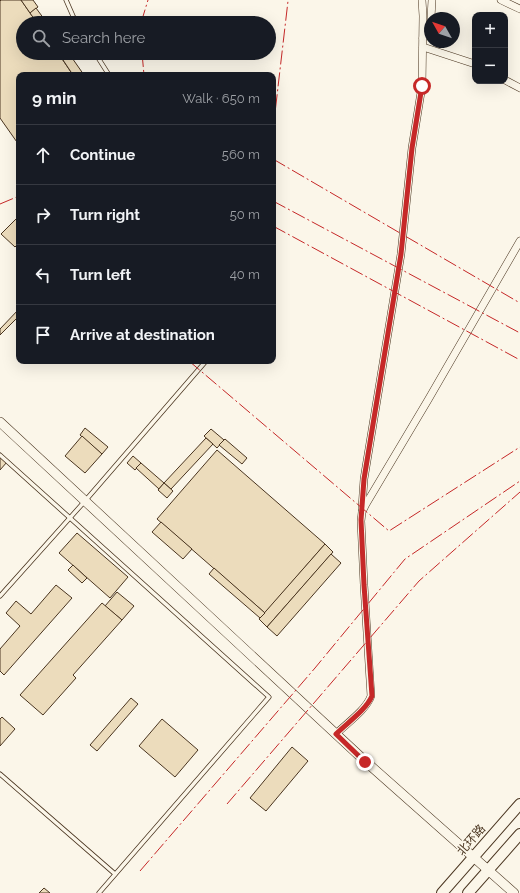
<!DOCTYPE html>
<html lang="en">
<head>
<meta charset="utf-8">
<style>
  body { margin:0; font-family:Raleway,"Noto Sans SC",sans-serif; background:#20242c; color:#f1f3f6 }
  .controls { position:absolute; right:12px; top:12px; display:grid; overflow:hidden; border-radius:8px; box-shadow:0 4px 16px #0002 }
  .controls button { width:36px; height:36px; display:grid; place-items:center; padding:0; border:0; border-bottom:1px solid #363941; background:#171b24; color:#f1f3f6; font:20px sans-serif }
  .compass { position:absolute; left:424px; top:12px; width:36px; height:36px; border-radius:50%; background:#171b24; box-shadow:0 4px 16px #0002; rotate:310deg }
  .stop { position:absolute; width:12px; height:12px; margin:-9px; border:3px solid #c62828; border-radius:50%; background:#fff }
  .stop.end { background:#c62828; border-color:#fff; box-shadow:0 1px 4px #0008 }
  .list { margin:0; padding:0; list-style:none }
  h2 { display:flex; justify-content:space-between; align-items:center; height:52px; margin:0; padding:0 16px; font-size:17px }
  h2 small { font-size:13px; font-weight:400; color:#9ea1a6 }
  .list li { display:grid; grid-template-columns:26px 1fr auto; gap:12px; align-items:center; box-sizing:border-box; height:60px; padding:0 16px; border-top:1px solid #363941 }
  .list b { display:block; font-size:15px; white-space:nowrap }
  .list em { font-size:13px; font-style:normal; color:#9ea1a6 }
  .icon { flex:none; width:22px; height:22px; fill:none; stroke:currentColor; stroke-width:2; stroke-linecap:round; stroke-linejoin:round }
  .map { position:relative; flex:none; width:520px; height:893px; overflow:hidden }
  .search { position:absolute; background:#171b24; box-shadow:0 4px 16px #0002; left:16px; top:16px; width:260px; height:44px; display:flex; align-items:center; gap:10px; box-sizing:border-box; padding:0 14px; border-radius:22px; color:#9ea1a6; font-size:15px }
  .panel { position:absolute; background:#171b24; box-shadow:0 4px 16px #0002; left:16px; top:72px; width:260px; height:292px; border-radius:8px }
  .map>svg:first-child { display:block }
  .building { fill:#ecdcbc; stroke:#4a3520 }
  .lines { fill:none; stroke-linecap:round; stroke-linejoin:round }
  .lane-casing { stroke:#4a3520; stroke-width:5 }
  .street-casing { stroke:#4a3520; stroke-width:8 }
  .secondary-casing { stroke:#4a3520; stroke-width:10 }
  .primary-casing { stroke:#4a3520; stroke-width:12 }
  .lane { stroke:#fbf6e9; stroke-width:3.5 }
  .street { stroke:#fbf6e9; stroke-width:7 }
  .secondary { stroke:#fbf6e9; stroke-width:9 }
  .primary { stroke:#fbf6e9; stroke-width:10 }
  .power { stroke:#c62828; stroke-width:1; stroke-dasharray:14 3 2 3; stroke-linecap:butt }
  .route { stroke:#c62828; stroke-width:5 }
  .labels { text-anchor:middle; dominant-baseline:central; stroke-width:3; stroke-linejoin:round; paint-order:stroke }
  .street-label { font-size:12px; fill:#4a3520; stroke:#fbf6e9 }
</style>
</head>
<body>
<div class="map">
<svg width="520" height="893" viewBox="0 0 520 893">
  <rect width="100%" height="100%" fill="#fbf6e9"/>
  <!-- building -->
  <g class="building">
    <polygon points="1,0 21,0 37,23 23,23 23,53 58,53 73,75 19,75 19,145 0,118 0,1"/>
    <polygon points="21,0 33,0 38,7 30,13"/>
    <polygon points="36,8 47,23 37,23 30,13"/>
    <polygon points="58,53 71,53 72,54 63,60"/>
    <polygon points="70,55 84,75 73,75 63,60"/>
    <polygon points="18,217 19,218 19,243 15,247 1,234"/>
    <polygon points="19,309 19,316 0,335 0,329"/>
    <polygon points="85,428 108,447 102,454 80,435"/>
    <polygon points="211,429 224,440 217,448 204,436"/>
    <polygon points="82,436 102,454 85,473 65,456"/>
    <polygon points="206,438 213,444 171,489 164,483"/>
    <polygon points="225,439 247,458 242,464 219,445"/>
    <polygon points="217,450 325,544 265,613 157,519"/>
    <polygon points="0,456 7,462 0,470"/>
    <polygon points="133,456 141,463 135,470 127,463"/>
    <polygon points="141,463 164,483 159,489 136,468"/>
    <polygon points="164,483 173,491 167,498 158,490"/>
    <polygon points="161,522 192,549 183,559 152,532"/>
    <polygon points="77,533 128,577 110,598 59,553"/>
    <polygon points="325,544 333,552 267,627 259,619"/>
    <polygon points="331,554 341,563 277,636 267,627"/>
    <polygon points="73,565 87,578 82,583 68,570"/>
    <polygon points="214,568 265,613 260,618 209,574"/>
    <polygon points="56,585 72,598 4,675 0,671 0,649 20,626 6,613 16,601 31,614"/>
    <polygon points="117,592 134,606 122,620 105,606"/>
    <polygon points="102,603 122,620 73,675 76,678 43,715 20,695"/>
    <polygon points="131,698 138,704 97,751 90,745"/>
    <polygon points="2,717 15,729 0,746 0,719"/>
    <polygon points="162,719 198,750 175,777 139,746"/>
    <polygon points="292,747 308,761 266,811 250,798"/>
    <polygon points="44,888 50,893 39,893"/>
  </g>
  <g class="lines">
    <defs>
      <g id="lane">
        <polyline points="66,0 73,16 77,23"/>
        <polyline points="95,53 109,75"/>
        <polyline points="0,455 269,697 99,893"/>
        <polyline points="0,596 85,501 206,361"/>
        <polyline points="0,774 115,874"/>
      </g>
      <g id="street">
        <polyline points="501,0 520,9"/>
        <polyline points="431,18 432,0"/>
        <polyline points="423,38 428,31 430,24"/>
        <polyline points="423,47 475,64"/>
        <polyline points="505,80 520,88"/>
        <polyline points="362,508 364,479 401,254 412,148 422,86 423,16 422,0"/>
        <path d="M336,734C347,723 366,710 371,696L364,585L361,521L362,512L366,504L428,400L520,241"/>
      </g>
      <polyline id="secondary" points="0,422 365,761 514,893"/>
      <g id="primary">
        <polyline points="442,893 520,804"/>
        <polyline points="468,893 520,834"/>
      </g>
    </defs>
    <!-- lane casing -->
    <use href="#lane" class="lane-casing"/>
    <!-- street casing -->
    <use href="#street" class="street-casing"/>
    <!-- secondary casing -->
    <use href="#secondary" class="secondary-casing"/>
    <!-- primary casing -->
    <use href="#primary" class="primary-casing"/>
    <!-- lane -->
    <use href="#lane" class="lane"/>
    <!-- street -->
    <use href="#street" class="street"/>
    <!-- secondary -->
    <use href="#secondary" class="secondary"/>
    <!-- primary -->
    <use href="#primary" class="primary"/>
    <!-- power -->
    <g class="power">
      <polyline points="141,23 148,0"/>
      <polyline points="142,53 144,75"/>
      <polyline points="273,130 288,1"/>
      <polyline points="273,159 520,303"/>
      <polyline points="273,201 520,333"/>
      <polyline points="0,204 19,196"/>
      <polyline points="273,226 520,360"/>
      <polyline points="189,361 389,531 520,447"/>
      <polyline points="227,804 419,581 520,492"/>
      <polyline points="140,871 315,668 405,559 520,481"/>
    </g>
  </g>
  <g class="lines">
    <!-- route -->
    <path class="route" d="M365,762L336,734C347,723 366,710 372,696L364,585L361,520L364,479L401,254L412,148L422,86"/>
  </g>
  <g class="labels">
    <!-- street labels -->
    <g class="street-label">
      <text transform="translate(471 840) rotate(-49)">北环路</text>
    </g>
  </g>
</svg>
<div class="controls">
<button>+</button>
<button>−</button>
</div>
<svg class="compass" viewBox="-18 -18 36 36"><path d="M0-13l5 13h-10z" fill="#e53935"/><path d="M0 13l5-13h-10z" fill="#9ea1a6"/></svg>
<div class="stop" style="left:422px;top:86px"></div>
<div class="stop end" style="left:365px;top:762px"></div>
<div class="search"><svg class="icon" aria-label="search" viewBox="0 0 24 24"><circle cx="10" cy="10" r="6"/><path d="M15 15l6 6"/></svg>Search here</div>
<section class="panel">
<h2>9 min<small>Walk · 650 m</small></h2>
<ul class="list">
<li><svg class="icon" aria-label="ahead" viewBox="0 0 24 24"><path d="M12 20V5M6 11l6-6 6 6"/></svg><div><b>Continue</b></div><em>560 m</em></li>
<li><svg class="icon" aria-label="right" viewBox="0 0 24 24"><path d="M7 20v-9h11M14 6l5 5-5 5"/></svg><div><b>Turn right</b></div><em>50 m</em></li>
<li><svg class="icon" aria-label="left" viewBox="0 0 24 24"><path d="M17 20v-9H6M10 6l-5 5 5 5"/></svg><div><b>Turn left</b></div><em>40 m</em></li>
<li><svg class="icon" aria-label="arrive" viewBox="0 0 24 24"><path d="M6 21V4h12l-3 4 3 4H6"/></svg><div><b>Arrive at destination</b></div></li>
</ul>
</section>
</div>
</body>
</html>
